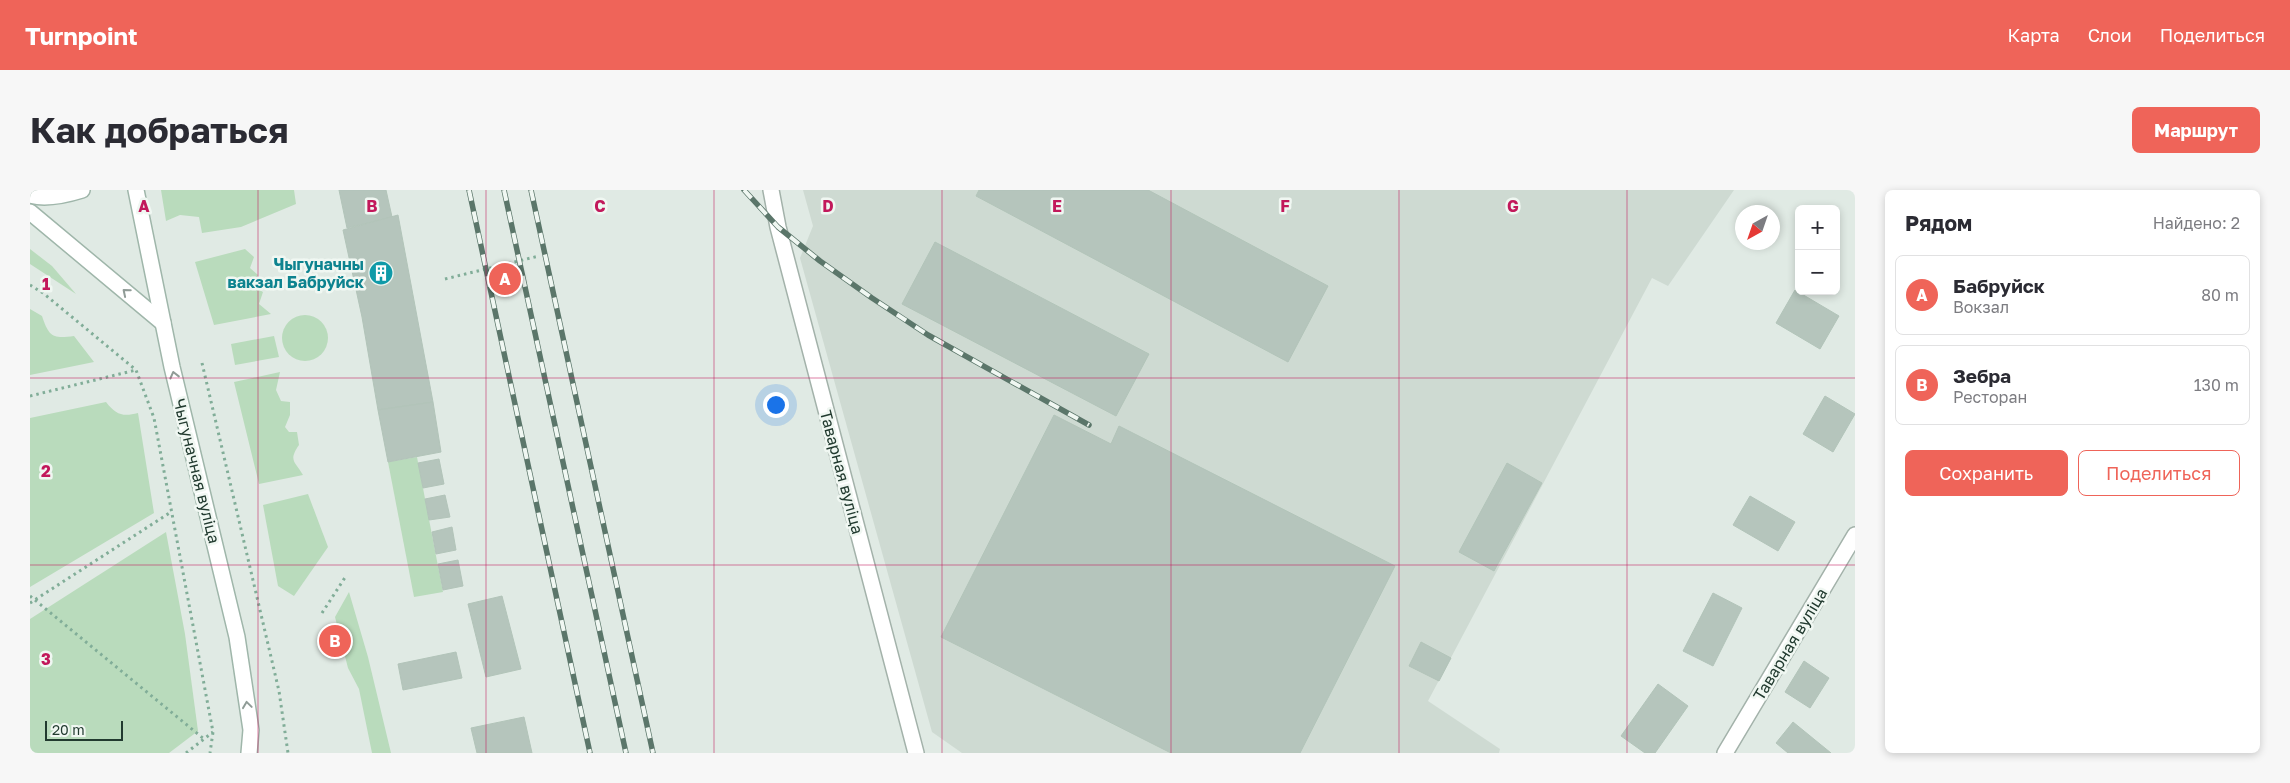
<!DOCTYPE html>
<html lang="ru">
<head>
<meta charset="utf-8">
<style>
  body { margin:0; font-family:"Golos Text",sans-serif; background:#f7f7f7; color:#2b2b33 }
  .controls { position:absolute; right:15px; top:15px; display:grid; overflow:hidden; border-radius:8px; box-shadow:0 2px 8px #0003 }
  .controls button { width:45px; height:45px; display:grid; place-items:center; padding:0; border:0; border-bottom:1px solid #e1e1e2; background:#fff; color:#2b2b33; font:25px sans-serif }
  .compass { position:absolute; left:1705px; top:15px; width:45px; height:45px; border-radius:50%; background:#fff; box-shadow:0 2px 8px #0003; rotate:220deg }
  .scale { position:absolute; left:15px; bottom:12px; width:78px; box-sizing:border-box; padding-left:5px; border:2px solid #213a2f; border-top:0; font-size:14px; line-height:18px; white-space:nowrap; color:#213a2f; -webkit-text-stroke:4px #f0f7f2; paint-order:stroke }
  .you { position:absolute; left:745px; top:214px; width:18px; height:18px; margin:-12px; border:4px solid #fff; border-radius:50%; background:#1a73e8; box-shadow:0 0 0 8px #1a73e833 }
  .badge { display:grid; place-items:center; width:32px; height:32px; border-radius:50%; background:#ef6459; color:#fff; font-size:16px; font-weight:700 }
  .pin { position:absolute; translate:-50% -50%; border:2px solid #fff; box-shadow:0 1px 5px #0006 }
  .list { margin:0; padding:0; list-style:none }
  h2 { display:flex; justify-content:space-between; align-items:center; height:65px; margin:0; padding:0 20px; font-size:21px }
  h2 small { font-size:16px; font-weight:400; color:#7c7c81 }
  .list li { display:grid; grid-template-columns:32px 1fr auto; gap:15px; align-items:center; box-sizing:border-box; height:80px; margin:0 10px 10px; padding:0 10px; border:1px solid #e1e1e2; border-radius:8px }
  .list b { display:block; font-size:19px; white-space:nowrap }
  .list p { margin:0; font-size:16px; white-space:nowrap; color:#7c7c81 }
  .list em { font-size:16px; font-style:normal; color:#7c7c81 }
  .actions { display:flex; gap:10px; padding:15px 20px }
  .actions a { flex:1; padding:11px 0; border:1px solid #ef6459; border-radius:8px; text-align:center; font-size:18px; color:#ef6459 }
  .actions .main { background:#ef6459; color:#fff }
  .map { position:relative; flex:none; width:1825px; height:563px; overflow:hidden; border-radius:8px }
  header { display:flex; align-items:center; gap:30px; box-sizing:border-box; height:70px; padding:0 25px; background:#ef6459; color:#fff }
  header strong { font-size:24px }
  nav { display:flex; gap:28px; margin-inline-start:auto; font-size:18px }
  .intro { display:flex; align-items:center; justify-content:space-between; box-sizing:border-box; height:120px; padding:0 30px }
  h1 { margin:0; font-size:35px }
  .button { padding:12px 22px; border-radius:8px; background:#ef6459; color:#fff; font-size:18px; font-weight:700 }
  main { display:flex; gap:30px; padding:0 30px }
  aside { flex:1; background:#fff; border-radius:8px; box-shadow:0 2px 8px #0003 }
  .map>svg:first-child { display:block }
  .built { fill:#cedad2 }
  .green { fill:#b9dbbc }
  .building { fill:#b5c5bc; stroke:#b2c4b9 }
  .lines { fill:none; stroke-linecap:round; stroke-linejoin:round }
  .street-casing { stroke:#a3b2aa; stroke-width:18 }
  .secondary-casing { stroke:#9fb6aa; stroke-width:18 }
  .path { stroke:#81ad98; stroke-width:3; stroke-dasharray:2.5 4; stroke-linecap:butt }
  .street { stroke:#fff; stroke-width:15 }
  .secondary { stroke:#fff; stroke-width:15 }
  .rail-casing { stroke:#5b766a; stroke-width:5.5 }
  .rail { stroke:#f0f7f2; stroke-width:4; stroke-dasharray:11; stroke-linecap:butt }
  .oneway { stroke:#909c97 }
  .grid { fill:none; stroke:#c2185b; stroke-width:1; stroke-opacity:0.55 }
  .labels { text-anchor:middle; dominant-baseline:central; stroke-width:5; stroke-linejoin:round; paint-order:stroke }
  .culture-label { font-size:16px; font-weight:bold; fill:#0d838f; stroke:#f0f7f2; text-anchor:end }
  .street-label { font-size:16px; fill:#213a2f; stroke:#f0f7f2 }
  .grid-label { font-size:16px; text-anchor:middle; font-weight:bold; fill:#c2185b; stroke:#f0f7f2; stroke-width:5; stroke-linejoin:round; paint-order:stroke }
</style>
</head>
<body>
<header>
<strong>Turnpoint</strong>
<nav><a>Карта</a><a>Слои</a><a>Поделиться</a></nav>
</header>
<div class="intro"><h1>Как добраться</h1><a class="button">Маршрут</a></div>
<main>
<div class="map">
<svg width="1825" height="563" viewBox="0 0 1825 563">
  <rect width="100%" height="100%" fill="#e0eae4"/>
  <!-- built -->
  <polygon class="built" points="773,0 1704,0 1638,96 1622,88 1398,511 1470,559 1469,563 932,563 902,542 770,68 783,36"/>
  <!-- green -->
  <g class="green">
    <polygon points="131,0 264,0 266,14 211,37 172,43 169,27 150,25 136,31"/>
    <polygon points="0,59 22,76 46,104 0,74"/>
    <polygon points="215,59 224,67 220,78 228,85 222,96 233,102 229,114 241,124 184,135 165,72"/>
    <path d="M0,119L12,126C19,147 23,149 44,146L64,172L0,185Z"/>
    <circle cx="275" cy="148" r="23"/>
    <polygon points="244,146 249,167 205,175 201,154"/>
    <path d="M250,182L246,200L251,211L260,212V225L255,237L259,242H267L269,255C258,271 265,271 273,285L229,294L204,192Z"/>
    <path d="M76,212C86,225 93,227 108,223L124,323L0,397V228Z"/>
    <polygon points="387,267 413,402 384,407 358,272"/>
    <polygon points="278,304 298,357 264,406 248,396 233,315"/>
    <polygon points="136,342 155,444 168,541 139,563 0,563 0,429"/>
    <polygon points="319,402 338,467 361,563 342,563 329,499 318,478 305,427"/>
  </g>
  <!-- building -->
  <g class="building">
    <polygon points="309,0 356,0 362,27 317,38"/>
    <polygon points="949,0 1118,0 1298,96 1258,172 946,6"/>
    <polygon points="368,25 403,212 348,220 332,127 313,40"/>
    <polygon points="905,52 1119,164 1086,226 872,114"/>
    <polygon points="1765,100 1809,126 1790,159 1746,133"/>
    <polygon points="1795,206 1825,224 1803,262 1773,244"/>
    <polygon points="403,212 411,262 358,272 348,220"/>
    <polygon points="1024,225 1081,254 1089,236 1365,376 1270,563 1141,563 911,447"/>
    <polygon points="409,269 414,294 393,298 388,273"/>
    <polygon points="1477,273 1512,293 1464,381 1429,362"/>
    <polygon points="415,305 420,327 399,330 395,309"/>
    <polygon points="1720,306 1765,332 1748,361 1703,335"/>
    <polygon points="422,337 426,360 406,364 402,342"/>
    <polygon points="428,370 433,396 413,400 408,374"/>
    <polygon points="1683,403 1712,418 1683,476 1653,461"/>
    <polygon points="472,406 491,479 456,487 438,414"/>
    <polygon points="1391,452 1421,468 1409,491 1379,476"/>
    <polygon points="426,462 432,488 373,500 368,474"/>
    <polygon points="1774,471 1799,488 1780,518 1755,502"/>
    <polygon points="1628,494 1658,516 1625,563 1615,563 1591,546"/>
    <polygon points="494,527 502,563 447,563 441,538"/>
    <polygon points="1763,532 1801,563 1758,563 1746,553"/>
  </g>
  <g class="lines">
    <defs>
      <g id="street">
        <polyline points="741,0 748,37 886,563"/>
        <polyline points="1695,563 1825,345"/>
      </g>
      <g id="secondary">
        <polyline points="106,0 142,177 207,447 221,540 219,563"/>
        <path d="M0,5C16,10 36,5 52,0"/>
        <polyline points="0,22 133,133"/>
      </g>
    </defs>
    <!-- street casing -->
    <use href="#street" class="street-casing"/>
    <!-- secondary casing -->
    <use href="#secondary" class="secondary-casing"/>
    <!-- path -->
    <g class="path">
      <polyline points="415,89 509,66"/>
      <polyline points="0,95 13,103 106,180 124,228 183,542 180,563"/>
      <polyline points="172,173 249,501 258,563"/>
      <polyline points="0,206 106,180"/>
      <polyline points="0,406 174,549"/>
      <polyline points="0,413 141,322"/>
      <polyline points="292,423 316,386"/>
      <polyline points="156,563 183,542"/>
    </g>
    <!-- street -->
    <use href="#street" class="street"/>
    <!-- secondary -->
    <use href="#secondary" class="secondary"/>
    <defs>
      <g id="rail">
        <polyline points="439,0 560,563"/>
        <polyline points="474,0 596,563"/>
        <polyline points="501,0 623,563"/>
        <polyline points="714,0 748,37 790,71 842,108 898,145 1059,235"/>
      </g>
    </defs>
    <!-- rail casing -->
    <use href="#rail" class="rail-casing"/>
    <!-- rail -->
    <use href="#rail" class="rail"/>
  </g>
  <!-- one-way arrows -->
  <defs><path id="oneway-chevron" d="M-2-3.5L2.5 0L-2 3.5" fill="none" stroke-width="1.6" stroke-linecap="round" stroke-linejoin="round" transform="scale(1.25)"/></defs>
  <g class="oneway">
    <use href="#oneway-chevron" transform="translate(96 102) rotate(-140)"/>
    <use href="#oneway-chevron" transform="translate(144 185) rotate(-104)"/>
    <use href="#oneway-chevron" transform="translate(217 515) rotate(-98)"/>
  </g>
  <!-- grid -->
  <path class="grid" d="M228,0V563M456,0V563M684,0V563M912,0V563M1141,0V563M1369,0V563M1597,0V563M0,188H1825M0,375H1825"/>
  <!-- icons -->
  <defs>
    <symbol id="building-disc" viewBox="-11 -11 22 22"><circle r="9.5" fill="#0f9aa8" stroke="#f0f7f2"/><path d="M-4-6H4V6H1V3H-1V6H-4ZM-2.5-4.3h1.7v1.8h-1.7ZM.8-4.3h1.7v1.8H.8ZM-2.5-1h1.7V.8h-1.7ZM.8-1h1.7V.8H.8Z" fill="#fff"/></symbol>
  </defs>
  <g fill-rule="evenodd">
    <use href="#building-disc" x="337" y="69" width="28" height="28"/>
  </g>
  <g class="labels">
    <!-- culture labels -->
    <g class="culture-label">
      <text x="334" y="74">Чыгуначны<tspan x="334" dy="18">вакзал Бабруйск</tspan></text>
    </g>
    <!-- street labels -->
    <g class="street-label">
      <text transform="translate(167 281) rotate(76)">Чыгуначная вуліца</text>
      <text transform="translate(812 282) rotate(75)">Таварная вуліца</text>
      <text transform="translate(1760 454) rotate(-59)">Таварная вуліца</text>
    </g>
  </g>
  <g class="grid-label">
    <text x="114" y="22">A</text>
    <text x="342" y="22">B</text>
    <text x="570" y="22">C</text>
    <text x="798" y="22">D</text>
    <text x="1027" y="22">E</text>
    <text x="1255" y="22">F</text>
    <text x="1483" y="22">G</text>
    <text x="16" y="100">1</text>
    <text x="16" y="287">2</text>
    <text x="16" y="475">3</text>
  </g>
</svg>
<div class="controls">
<button>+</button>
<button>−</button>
</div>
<svg class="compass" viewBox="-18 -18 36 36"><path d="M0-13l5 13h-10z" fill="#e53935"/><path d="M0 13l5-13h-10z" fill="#7c7c81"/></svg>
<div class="scale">20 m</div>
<div class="you"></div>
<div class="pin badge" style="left:475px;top:89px">A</div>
<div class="pin badge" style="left:305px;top:451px">B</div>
</div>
<aside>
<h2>Рядом<small>Найдено: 2</small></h2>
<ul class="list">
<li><span class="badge">A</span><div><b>Бабруйск</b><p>Вокзал</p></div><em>80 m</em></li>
<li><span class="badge">B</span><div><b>Зебра</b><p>Ресторан</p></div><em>130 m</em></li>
</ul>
<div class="actions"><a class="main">Сохранить</a><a>Поделиться</a></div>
</aside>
</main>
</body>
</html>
